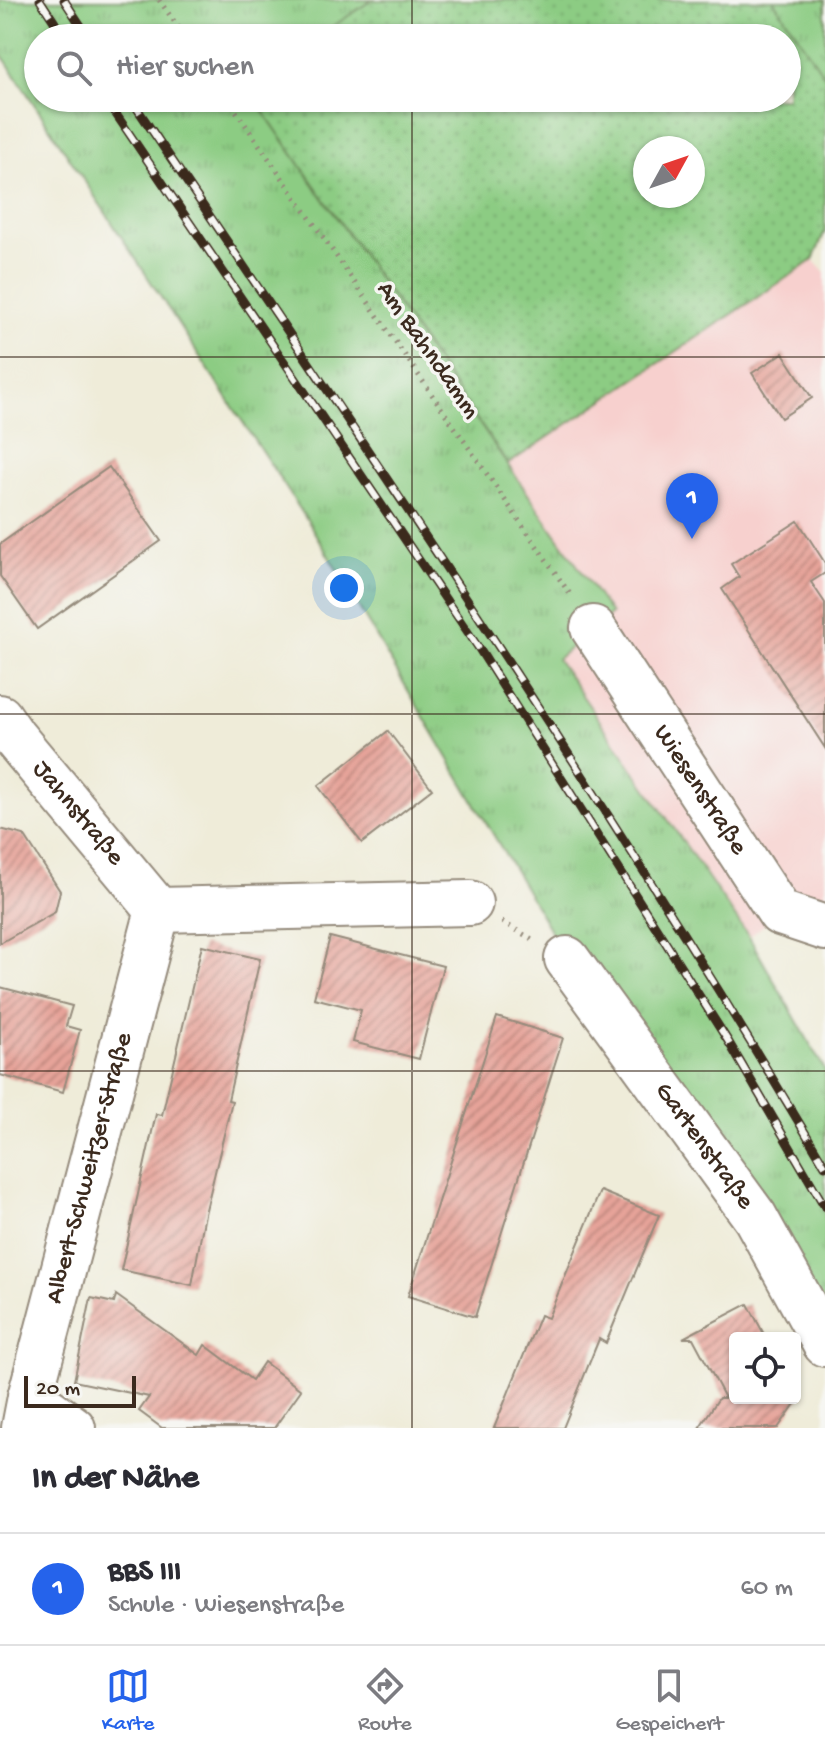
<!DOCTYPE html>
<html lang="de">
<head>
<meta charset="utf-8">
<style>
  body { margin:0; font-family:"Gochi Hand",sans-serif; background:#f2f2f3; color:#2b2b33 }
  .controls { position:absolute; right:24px; bottom:24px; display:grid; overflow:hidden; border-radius:8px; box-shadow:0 2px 6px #0004 }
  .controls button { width:72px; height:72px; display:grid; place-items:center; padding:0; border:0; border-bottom:2px solid #e1e1e2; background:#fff; color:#2b2b33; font:40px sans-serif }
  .compass { position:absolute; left:633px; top:136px; width:72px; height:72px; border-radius:50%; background:#fff; box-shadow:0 2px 6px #0004; rotate:50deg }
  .scale { position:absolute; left:24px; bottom:20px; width:112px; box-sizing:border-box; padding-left:8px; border:4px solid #3b2a1e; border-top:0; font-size:22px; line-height:28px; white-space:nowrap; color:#3b2a1e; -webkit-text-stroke:6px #f6f6f2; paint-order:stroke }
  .you { position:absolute; left:344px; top:588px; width:28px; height:28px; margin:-20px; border:6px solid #fff; border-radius:50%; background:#1a73e8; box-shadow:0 0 0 12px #1a73e833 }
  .badge { display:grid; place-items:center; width:52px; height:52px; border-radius:50%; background:#2563eb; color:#fff; font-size:26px; font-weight:700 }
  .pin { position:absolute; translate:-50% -66px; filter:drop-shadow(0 2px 4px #0008) }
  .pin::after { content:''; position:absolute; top:42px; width:28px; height:24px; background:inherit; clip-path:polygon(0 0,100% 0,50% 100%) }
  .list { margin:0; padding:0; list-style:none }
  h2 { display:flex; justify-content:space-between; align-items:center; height:104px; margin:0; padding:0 32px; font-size:34px }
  h2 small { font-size:26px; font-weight:400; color:#7c7c81 }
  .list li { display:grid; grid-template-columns:52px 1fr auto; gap:24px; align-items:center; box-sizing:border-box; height:112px; padding:0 32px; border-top:2px solid #e1e1e2 }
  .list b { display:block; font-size:30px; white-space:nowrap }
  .list p { margin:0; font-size:26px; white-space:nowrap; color:#7c7c81 }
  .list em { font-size:26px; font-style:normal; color:#7c7c81 }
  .icon { flex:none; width:44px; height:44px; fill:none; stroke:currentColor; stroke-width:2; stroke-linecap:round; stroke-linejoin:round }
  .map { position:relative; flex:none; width:825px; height:1428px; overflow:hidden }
  .search { position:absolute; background:#fff; box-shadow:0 2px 6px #0004; left:24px; right:24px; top:24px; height:88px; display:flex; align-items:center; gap:20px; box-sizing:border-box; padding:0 28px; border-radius:44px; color:#7c7c81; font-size:30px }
  .sheet { height:216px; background:#fff }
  nav { display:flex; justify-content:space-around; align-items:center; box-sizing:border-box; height:112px; border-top:2px solid #e1e1e2; background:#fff; font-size:22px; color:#7c7c81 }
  nav a { display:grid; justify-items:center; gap:4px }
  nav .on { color:#2563eb }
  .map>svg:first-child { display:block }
  .built { fill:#f7d0ce }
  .grass { fill:url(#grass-tufts); stroke:#647b50; stroke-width:2 }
  .garden { fill:url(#garden-dots); stroke:#647b50; stroke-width:2; fill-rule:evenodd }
  .building { fill:url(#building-hatch) }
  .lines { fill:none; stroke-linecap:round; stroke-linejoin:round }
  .street-casing { stroke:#958b7c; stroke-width:48 }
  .path { stroke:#958b7c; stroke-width:5; stroke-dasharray:2 6; stroke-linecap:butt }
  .street { stroke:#fff; stroke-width:44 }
  .rail-casing { stroke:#3b2a1e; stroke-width:9 }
  .rail { stroke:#f6f6f2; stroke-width:6; stroke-dasharray:18; stroke-linecap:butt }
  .grid { fill:none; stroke:#3b2a1e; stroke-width:2; stroke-opacity:0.55 }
  .labels { text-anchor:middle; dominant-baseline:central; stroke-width:7; stroke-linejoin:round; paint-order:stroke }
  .street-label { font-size:26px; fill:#3b2a1e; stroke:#f6f6f2 }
</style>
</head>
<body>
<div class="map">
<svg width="825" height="1428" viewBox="0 0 825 1428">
  <defs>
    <pattern id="grass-tufts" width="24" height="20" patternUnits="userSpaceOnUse" patternTransform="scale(2)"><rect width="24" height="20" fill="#8ccc83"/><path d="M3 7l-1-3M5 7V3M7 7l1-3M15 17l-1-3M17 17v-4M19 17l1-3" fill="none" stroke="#7aaf71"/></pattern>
    <pattern id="garden-dots" width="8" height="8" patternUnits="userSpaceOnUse" patternTransform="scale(2)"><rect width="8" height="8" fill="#8ccc83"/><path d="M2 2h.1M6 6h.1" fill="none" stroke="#7aaf71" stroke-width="1.8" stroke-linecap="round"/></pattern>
    <pattern id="building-hatch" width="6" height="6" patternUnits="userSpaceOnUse" patternTransform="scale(2)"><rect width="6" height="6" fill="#e6a399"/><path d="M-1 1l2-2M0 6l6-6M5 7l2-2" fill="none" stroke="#bc857c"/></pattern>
  </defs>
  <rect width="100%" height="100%" fill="#f6f6f2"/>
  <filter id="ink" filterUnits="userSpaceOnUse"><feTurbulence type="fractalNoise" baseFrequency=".0125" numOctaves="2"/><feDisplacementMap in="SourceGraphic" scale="16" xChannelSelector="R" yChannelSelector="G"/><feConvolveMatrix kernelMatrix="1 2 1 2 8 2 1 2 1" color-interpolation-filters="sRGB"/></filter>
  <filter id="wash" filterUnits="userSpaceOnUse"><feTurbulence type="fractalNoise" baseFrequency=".006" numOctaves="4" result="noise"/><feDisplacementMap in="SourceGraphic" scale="32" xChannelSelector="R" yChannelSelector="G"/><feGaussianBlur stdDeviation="1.8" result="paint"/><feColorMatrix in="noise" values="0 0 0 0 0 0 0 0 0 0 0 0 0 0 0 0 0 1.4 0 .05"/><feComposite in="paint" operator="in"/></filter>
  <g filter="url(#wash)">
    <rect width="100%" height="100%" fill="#efecd9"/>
    <!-- built -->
    <polygon class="built" points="813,260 825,273 825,898 806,891 749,937 557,659 593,628 508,464"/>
    <!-- grass -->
    <g class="grass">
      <polygon points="0,0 372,0 316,38 38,38 38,98 254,98 611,614 557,659 749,937 825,1070 825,1344 567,959 309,523 0,52"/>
      <polygon points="773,0 825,0 825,77"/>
    </g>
    <!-- garden -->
    <path class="garden" d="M372,0H773L825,77V231L813,260L508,464L254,98H787V38H316ZM645,148H693V196H645Z"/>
    <g id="blocks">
      <!-- building -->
      <g class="building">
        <polygon points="783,353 812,398 781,418 752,373"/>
        <polygon points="109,467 161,541 37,629 0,576 0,544"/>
        <polygon points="798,521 825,563 825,573 811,582 825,603 825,748 722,589 739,577 731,564"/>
        <polygon points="388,731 432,789 362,843 318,786"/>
        <polygon points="0,829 24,835 60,891 55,912 0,943"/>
        <polygon points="330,937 443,966 419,1059 353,1042 361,1010 314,998"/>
        <polygon points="202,945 260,959 228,1100 232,1101 205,1214 192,1285 121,1270 156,1114 162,1115"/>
        <polygon points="0,987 72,1006 66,1026 80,1030 63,1092 0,1075"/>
        <polygon points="497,1017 563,1038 475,1317 408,1296"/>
        <polygon points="600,1191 659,1215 606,1343 599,1339 563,1428 494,1428 540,1315 548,1318"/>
        <polygon points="116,1295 199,1355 205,1345 252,1380 264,1362 301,1390 274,1428 162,1428 139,1411 149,1397 74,1381 91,1298 114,1303"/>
        <polygon points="748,1304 766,1338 735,1338 735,1398 799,1398 778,1428 699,1428 719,1398 725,1398 693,1338 683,1338"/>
      </g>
    </g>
  </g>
  <g filter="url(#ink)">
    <use href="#blocks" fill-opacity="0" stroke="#958b7c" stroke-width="2"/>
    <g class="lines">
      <defs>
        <g id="street">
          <path id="s1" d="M593,628L780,913L825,928"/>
          <path id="s2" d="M0,717L13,736L158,910"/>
          <polyline points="158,910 470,903"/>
          <path id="s3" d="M567,959L755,1217L825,1344"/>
          <polyline points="30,1397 73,1428"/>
          <path id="s4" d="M24,1428L30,1397L158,910"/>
        </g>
      </defs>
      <!-- street casing -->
      <use href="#street" class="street-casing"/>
      <!-- path -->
      <g class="path">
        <polyline points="159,0 186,38"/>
        <polyline points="227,98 572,597"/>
        <polyline points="502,922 532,939"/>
      </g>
      <!-- street -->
      <use href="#street" class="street"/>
      <defs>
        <g id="rail">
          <polyline points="40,0 65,38"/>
          <polyline points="64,0 89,38"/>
          <polyline points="105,98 478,647 728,1041 825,1207"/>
          <path d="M130,98C368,450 608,800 825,1166"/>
        </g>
      </defs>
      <!-- rail casing -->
      <use href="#rail" class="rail-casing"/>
      <!-- rail -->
      <use href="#rail" class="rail"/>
    </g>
  </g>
  <!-- grid -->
  <path class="grid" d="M412,0V38M412,98V1428M0,357H825M0,714H825M0,1071H825"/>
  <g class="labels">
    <!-- street labels -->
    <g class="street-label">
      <text transform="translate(427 351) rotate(55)">Am Bahndamm</text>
      <text stroke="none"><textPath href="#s1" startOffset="194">Wiesenstraße</textPath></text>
      <text stroke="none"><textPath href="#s2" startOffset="124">Jahnstraße</textPath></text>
      <text stroke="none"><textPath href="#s3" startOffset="232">Gartenstraße</textPath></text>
      <text stroke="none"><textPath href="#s4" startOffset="268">Albert-Schweitzer-Straße</textPath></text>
    </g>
  </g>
</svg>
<div class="controls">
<button><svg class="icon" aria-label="locate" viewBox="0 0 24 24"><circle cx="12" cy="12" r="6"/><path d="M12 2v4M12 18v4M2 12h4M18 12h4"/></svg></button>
</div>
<svg class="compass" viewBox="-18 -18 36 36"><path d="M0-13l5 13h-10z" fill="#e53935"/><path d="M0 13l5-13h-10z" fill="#7c7c81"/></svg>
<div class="scale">20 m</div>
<div class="you"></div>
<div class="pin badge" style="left:692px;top:539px">1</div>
<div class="search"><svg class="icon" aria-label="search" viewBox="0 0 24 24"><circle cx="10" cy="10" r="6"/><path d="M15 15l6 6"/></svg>Hier suchen</div>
</div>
<section class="sheet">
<h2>In der Nähe<small></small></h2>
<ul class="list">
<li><span class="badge">1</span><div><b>BBS III</b><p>Schule · Wiesenstraße</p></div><em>60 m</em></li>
</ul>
</section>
<nav>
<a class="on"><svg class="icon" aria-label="map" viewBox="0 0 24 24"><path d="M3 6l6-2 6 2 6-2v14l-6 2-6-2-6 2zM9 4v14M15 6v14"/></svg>Karte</a>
<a><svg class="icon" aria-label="directions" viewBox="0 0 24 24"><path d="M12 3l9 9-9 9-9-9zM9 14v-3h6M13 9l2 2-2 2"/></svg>Route</a>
<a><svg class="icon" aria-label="saved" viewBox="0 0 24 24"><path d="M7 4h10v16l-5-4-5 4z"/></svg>Gespeichert</a>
</nav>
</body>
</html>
